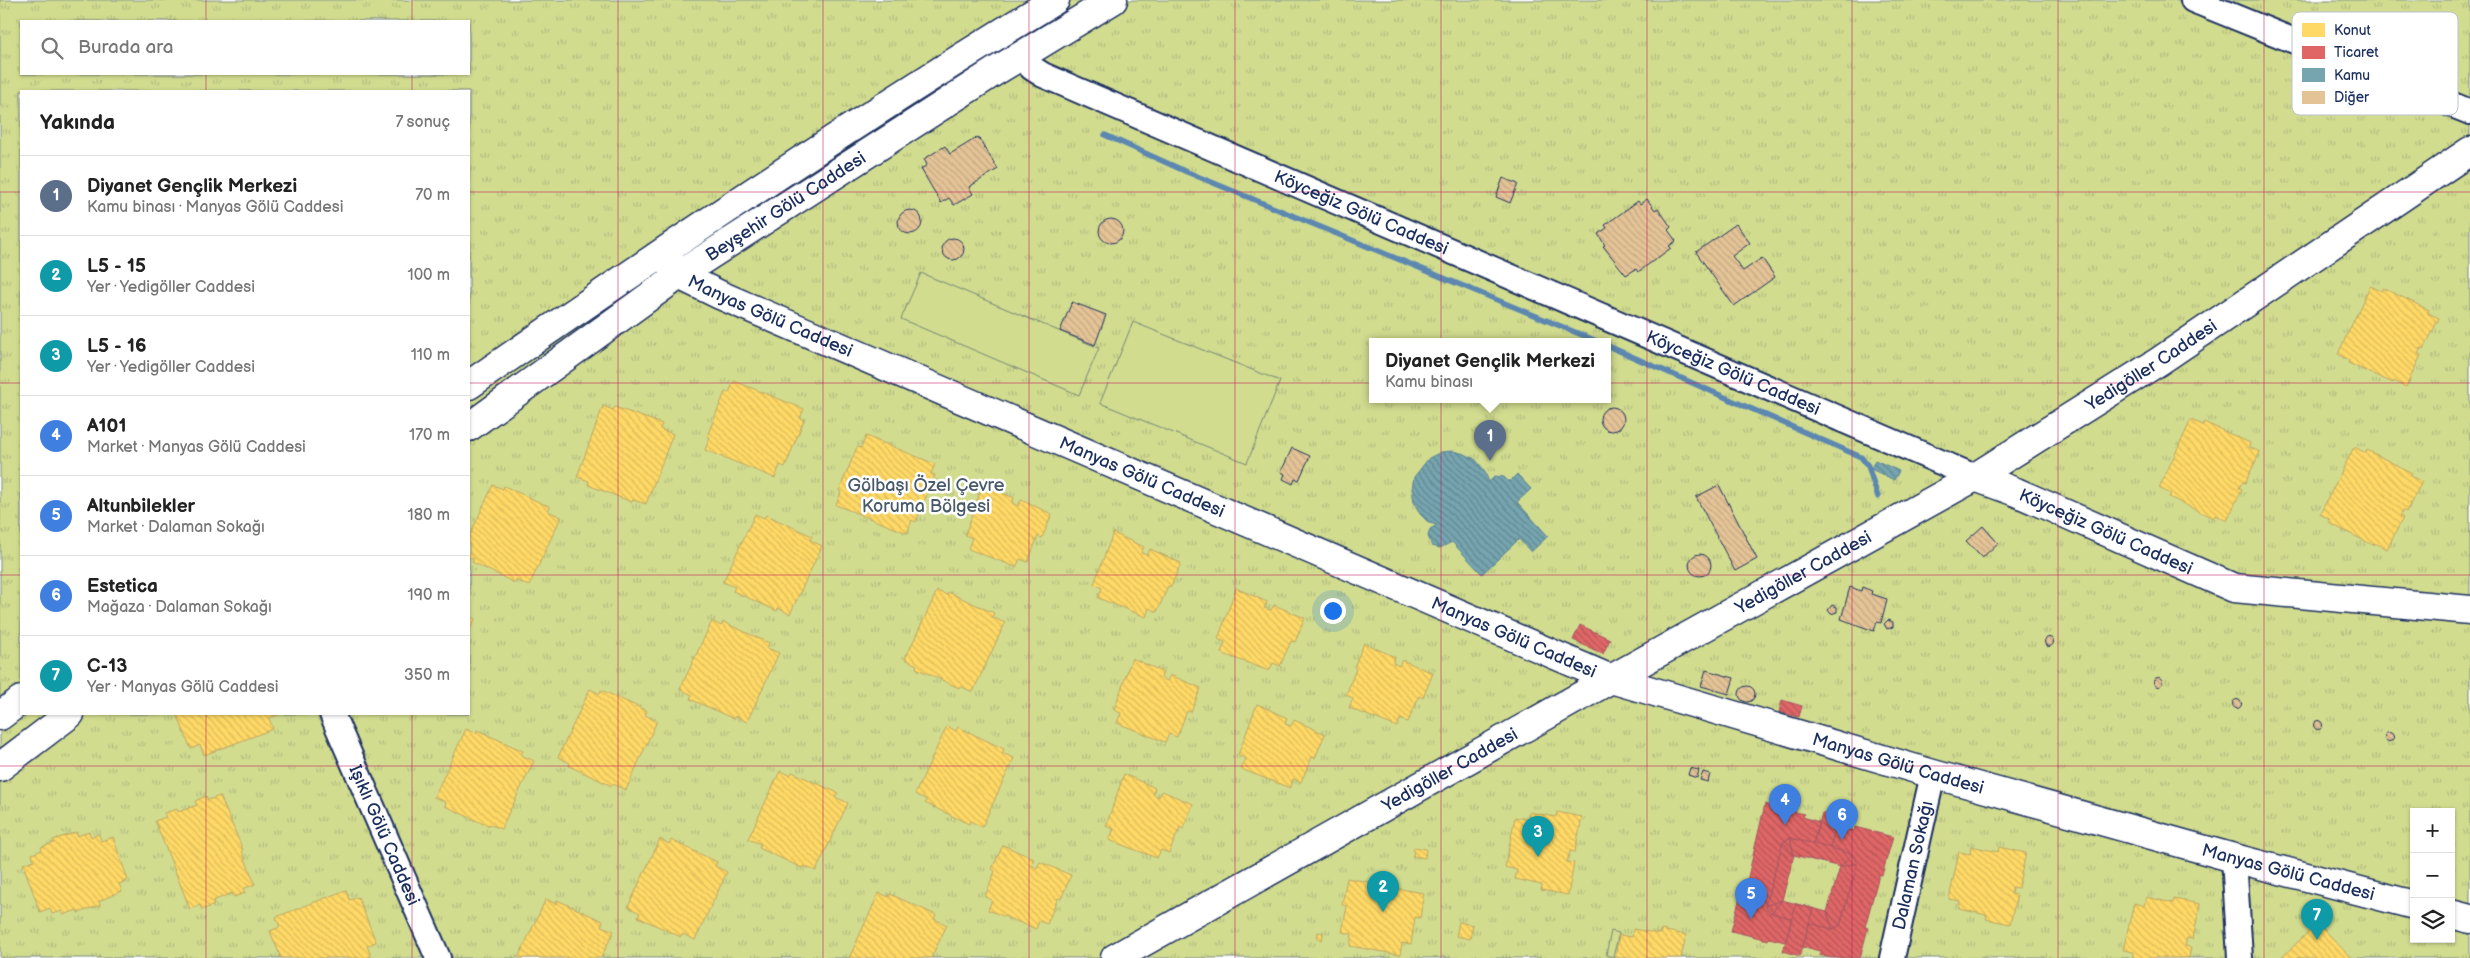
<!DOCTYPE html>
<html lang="tr">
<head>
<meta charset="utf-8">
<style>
  body { margin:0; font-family:"Balsamiq Sans",sans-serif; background:#f2f2f2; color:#222 }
  .controls { position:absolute; right:15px; bottom:15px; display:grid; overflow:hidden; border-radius:0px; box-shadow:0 1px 4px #0004 }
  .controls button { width:45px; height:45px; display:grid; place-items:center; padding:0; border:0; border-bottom:1px solid #e0e0e0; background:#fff; color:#222; font:25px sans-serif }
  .you { position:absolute; left:1332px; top:610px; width:18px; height:18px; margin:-12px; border:4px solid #fff; border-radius:50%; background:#1a73e8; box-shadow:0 0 0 8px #1a73e833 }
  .badge { display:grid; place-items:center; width:32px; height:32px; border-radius:50%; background:#db2777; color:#fff; font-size:16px; font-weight:700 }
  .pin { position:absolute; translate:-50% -41px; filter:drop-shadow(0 1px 2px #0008) }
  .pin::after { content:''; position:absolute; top:26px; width:18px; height:15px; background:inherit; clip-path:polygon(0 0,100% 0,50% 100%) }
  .popup { position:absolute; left:1369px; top:338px; width:242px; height:65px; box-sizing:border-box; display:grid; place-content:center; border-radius:0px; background:#fff; filter:drop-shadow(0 1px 4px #0005); font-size:16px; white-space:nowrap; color:#767676 }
  .popup b { font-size:19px; color:#222 }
  .popup::after { content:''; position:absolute; left:50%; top:100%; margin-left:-10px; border:10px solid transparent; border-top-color:#fff }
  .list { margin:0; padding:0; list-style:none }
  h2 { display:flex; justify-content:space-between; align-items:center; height:65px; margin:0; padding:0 20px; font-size:21px }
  h2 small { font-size:16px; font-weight:400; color:#767676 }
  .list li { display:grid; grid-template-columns:32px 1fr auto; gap:15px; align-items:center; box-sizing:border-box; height:80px; padding:0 20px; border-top:1px solid #e0e0e0 }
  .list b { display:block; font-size:19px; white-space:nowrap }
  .list p { margin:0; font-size:16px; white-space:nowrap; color:#767676 }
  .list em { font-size:16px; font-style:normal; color:#767676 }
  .icon { flex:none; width:28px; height:28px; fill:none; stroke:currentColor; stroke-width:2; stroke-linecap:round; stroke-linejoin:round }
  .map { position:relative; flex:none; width:2470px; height:958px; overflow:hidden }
  .search { position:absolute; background:#fff; box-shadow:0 1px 4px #0004; left:20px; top:20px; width:450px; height:55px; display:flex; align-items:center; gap:12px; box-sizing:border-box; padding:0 18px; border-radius:0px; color:#767676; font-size:19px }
  .panel { position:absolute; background:#fff; box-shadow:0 1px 4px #0004; left:20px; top:90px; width:450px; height:625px; border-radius:0px }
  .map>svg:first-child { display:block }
  .park { fill:url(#park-tufts); stroke:#768676; fill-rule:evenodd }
  .garden { fill:#d1dc8f; stroke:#768676 }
  .homes { fill:url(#homes-back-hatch); stroke:#bba664 }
  .shops { fill:url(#shops-back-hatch); stroke:#a55664 }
  .public { fill:url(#public-back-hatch); stroke:#5b8297 }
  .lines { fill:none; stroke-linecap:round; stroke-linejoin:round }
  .stream { stroke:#5b87b0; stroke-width:5.5 }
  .building { fill:url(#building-back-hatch); stroke:#1b2f5e }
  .minor-casing { stroke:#1b2f5e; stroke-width:28 }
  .tertiary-casing { stroke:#1b2f5e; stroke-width:31 }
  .secondary-casing { stroke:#1b2f5e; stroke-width:31 }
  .minor { stroke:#fff; stroke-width:24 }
  .tertiary { stroke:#fff; stroke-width:28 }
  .secondary { stroke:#fff; stroke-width:28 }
  .grid { fill:none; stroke:#c2185b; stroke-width:1; stroke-opacity:0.55 }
  .labels { text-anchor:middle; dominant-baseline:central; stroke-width:5; stroke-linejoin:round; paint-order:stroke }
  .street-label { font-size:18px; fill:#1b2f5e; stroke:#fff }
  .park-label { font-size:18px; fill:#485a6a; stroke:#fff }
  .key { fill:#fff; stroke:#bbc1cf; stroke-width:1 }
  .key-label { font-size:14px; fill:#1b2f5e }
</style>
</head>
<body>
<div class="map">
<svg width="2470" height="958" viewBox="0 0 2470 958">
  <defs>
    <pattern id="park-tufts" width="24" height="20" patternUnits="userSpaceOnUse" patternTransform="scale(1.25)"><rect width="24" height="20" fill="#d1dc8f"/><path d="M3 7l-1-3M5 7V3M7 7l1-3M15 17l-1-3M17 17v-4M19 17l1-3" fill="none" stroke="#b3bd7e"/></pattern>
    <pattern id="homes-back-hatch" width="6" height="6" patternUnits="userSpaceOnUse" patternTransform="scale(1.25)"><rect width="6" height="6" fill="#ffd966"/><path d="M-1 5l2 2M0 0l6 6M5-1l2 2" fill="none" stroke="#dabb5b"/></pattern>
    <pattern id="shops-back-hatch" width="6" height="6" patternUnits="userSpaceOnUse" patternTransform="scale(1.25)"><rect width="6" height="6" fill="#e06666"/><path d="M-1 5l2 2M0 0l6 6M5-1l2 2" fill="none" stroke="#b55457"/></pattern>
    <pattern id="public-back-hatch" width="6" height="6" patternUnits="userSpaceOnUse" patternTransform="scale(1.25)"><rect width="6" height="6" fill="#76a5af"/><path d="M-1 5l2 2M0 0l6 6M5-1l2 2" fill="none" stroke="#608792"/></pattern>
    <pattern id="building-back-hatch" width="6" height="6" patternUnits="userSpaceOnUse" patternTransform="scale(1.25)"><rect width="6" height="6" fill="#e4c396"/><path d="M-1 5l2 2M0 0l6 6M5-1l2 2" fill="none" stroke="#c3a884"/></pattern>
  </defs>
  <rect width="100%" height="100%" fill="#fff"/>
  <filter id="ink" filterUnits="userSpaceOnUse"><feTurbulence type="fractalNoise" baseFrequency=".02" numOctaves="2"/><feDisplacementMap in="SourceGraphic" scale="10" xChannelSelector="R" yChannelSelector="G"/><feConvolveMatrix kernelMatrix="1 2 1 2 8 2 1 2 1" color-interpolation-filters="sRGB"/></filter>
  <g filter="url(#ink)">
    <!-- park -->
    <path class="park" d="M0,0H2470V958H0ZM21,21H469V74H21ZM21,91H469V714H21ZM1372,342H1608V400H1372ZM2414,812H2451V939H2414Z"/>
    <!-- garden -->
    <g class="garden">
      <polygon points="921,273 1099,348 1079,395 901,319"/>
      <polygon points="1133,322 1280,381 1247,463 1100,403"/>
      <polygon points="1611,931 1619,933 1613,957 1606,955"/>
    </g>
    <!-- homes -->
    <g class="homes">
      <polygon points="2370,286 2382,291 2383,288 2429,310 2428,313 2439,318 2424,349 2421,348 2418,354 2421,355 2406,387 2394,381 2393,383 2348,363 2349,360 2338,354"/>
      <polygon points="734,381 804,409 800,418 804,420 785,467 780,465 775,478 705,450 710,437 707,436 725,392 729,393"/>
      <polygon points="603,406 613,410 615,407 662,424 660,429 673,434 646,504 633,500 632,502 588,485 589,481 577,477"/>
      <polygon points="2191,420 2203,425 2204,422 2250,443 2249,447 2260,452 2245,483 2242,482 2239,488 2242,489 2227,521 2215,515 2213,518 2169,497 2171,494 2159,488"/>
      <polygon points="866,436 935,464 931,474 935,475 916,522 912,520 907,533 836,505 841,492 839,491 857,447 861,448"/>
      <polygon points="2354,447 2366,453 2367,450 2412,473 2411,476 2422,482 2406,512 2403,510 2400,516 2403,518 2387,549 2374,543 2373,545 2329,523 2331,520 2320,514"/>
      <polygon points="983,484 1014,498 1012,503 1018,506 1021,500 1052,514 1042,538 1038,536 1028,562 1020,559 1016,567 968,549 972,538 965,535"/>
      <polygon points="493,485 503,489 504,486 550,507 548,511 561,517 529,586 516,580 515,583 472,562 474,559 469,557 469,537"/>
      <polygon points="755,514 764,518 766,515 812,536 810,540 822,546 790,614 778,608 777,611 733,591 735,587 723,582"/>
      <polygon points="1113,533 1144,547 1141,553 1147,555 1150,549 1181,563 1171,587 1168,586 1157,612 1149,608 1146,617 1098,598 1102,588 1094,584"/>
      <polygon points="1236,588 1267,602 1264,608 1271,610 1274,605 1305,618 1295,642 1291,641 1280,666 1273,663 1269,671 1221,653 1225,642 1218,639"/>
      <polygon points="937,591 947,595 948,592 994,613 992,617 1005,623 973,692 960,686 959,688 916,668 917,665 905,659"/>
      <polygon points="469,616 475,619 469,632"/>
      <polygon points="712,621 721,626 723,622 769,643 767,648 779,653 747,722 735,716 734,719 690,699 692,695 680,689"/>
      <polygon points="1364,643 1395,657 1393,663 1399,666 1402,660 1433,673 1423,698 1419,696 1408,722 1400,719 1397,727 1349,708 1353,698 1346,695 1356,669 1354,667"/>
      <polygon points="1132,658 1163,672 1161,678 1167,681 1170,675 1201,688 1191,712 1187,711 1177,737 1169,734 1165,742 1117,723 1121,713 1114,710"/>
      <polygon points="590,689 600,694 601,690 647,711 645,715 657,721 626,790 613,784 612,786 569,766 570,763 558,757"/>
      <polygon points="1257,704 1287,718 1285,724 1291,726 1294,720 1325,734 1315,758 1312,757 1301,782 1293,779 1290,788 1241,769 1246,759 1238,755"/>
      <polygon points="177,714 278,714 278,715 269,718 273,729 204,755 200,745 191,749"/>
      <polygon points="947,726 956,731 958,727 1004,749 1002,753 1014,758 982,827 970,821 969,824 925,803 927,800 915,794"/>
      <polygon points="466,729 476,733 477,730 523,751 521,755 534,761 501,829 489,824 488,826 445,806 446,802 434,797"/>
      <polygon points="780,771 790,775 792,772 838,793 835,797 848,803 816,871 803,866 802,868 759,848 761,844 748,839"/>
      <polygon points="1124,774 1155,788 1153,794 1159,797 1162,791 1193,804 1183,829 1180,827 1169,853 1161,850 1157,858 1109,840 1114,829 1106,826"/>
      <polygon points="206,796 208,800 220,796 243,850 242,851 255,884 243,889 245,893 234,897 232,893 213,901 214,905 202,910 200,905 190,909 155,821 166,817 164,813 177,809 178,812 197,805 195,801"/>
      <polygon points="1529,812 1556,817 1557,812 1582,817 1575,852 1570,851 1567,862 1574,863 1568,895 1541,890 1542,885 1515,879 1517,870 1505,867 1515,817 1528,820"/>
      <polygon points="77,832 77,836 89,832 91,837 99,834 101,841 113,837 128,880 119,884 122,891 99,901 100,905 78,913 77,910 63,915 62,911 52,914 50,908 40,912 23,864 34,860 32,854 42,850 41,847 54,843 53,840"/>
      <polygon points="660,839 669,844 671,840 717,862 715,866 727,872 695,940 683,934 681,937 638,917 640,913 628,907"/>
      <polygon points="1003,845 1034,859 1031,865 1037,868 1040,862 1071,875 1061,899 1058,898 1047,924 1039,921 1036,929 988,910 992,900 985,897 995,871 992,869"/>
      <polygon points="1971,846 1998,852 1999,847 2026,853 2018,888 2012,887 2011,894 2017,895 2010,924 1986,919 1987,915 1959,909 1960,901 1949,899 1959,852 1970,854"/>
      <polygon points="1414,847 1426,849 1425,858 1413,856"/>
      <polygon points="1347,878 1378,884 1377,890 1388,892 1389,887 1424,893 1420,918 1415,917 1411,944 1402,943 1400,955 1350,946 1352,934 1342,932 1347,906 1342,905"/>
      <polygon points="346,890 349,900 358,897 376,942 367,946 371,956 366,958 281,958 270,931 280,927 276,917"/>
      <polygon points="879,893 889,897 890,894 936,915 934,919 947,925 931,958 849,958"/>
      <polygon points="2146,897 2173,903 2174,899 2200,904 2193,939 2187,938 2185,946 2191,947 2189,958 2133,958 2134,952 2123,950 2134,903 2144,906"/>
      <polygon points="546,899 556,904 557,900 603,921 601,926 614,931 601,958 518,958"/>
      <polygon points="1459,922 1473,925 1470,939 1456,936"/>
      <polygon points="2318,923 2351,958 2281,958"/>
      <polygon points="1633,929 1660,934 1661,930 1686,935 1681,958 1615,958 1619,935 1632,937"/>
      <polygon points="1318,932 1323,933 1322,940 1317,939"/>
    </g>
    <!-- shops -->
    <g class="shops">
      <polygon points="1580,625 1610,639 1603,654 1573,640"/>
      <polygon points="1782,700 1802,706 1799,717 1779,712"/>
      <polygon points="1765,804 1804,814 1803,817 1819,822 1813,844 1790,838 1783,842 1765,906 1771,913 1792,918 1785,942 1769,938 1768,940 1731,931 1741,893 1744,894"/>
      <polygon points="1822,813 1839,818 1825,863 1809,859"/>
      <polygon points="1836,826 1854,831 1855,827 1893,837 1882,875 1879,875 1865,927 1868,928 1860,958 1832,958 1819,955 1820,951 1803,947 1809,923 1833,929 1840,925 1857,863 1852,854 1830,848"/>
      <polygon points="1790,838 1794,855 1783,842"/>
      <polygon points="1790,838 1830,848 1852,854 1840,867 1794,855"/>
      <polygon points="1783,842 1794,855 1782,900 1765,906"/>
      <polygon points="1852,854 1857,863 1840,867"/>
      <polygon points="1857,863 1856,869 1840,925 1827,912 1840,867"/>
      <polygon points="1782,900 1827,912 1833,929 1771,913"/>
      <polygon points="1782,900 1771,913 1765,906"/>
      <polygon points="1796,904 1813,909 1800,956 1783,951"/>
      <polygon points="1827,912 1840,925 1833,929"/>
    </g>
    <!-- public -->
    <g class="public">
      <polygon points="1453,451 1465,454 1476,460 1484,470 1489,482 1495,476 1504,477 1509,482 1517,474 1531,489 1517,502 1548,536 1531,552 1519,539 1482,574 1452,542 1440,548 1432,546 1428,536 1430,529 1437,525 1429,523 1420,514 1414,502 1412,489 1414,477 1429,458 1441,452"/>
      <polygon points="1875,460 1899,471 1894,480 1871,469"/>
    </g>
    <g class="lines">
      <!-- stream -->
      <g class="stream">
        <polyline points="1105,135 1187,172 1599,342"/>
        <polyline points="1608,346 1861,457 1868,466 1878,497"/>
      </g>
    </g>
    <!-- building -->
    <g class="building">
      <polygon points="978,137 998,169 969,187 973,194 954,205 949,198 941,203 921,169 927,165 924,159 945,146 950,154"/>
      <polygon points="1503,178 1518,184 1510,203 1496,197"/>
      <polygon points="1647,199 1655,210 1658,208 1671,227 1668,230 1676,241 1669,246 1671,248 1638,272 1636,269 1626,275 1603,246 1605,245 1598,234 1607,228 1605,225 1638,201 1640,204"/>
      <circle cx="910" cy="222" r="12"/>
      <circle cx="1111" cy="231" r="12"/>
      <polygon points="1736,224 1750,243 1732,256 1743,271 1762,258 1775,277 1734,306 1696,252"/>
      <circle cx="953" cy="249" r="11"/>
      <polygon points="1072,302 1106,315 1095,345 1060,331"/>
      <circle cx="1612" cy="419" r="12"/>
      <polygon points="1292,448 1310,456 1299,480 1295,479 1293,484 1283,479 1285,474 1281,472"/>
      <polygon points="1719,485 1757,559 1735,571 1696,497"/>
      <polygon points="1983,526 1998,543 1982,558 1966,541"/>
      <circle cx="1700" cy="565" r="11"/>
      <polygon points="1850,587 1861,591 1862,587 1872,591 1871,594 1887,599 1881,623 1877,622 1874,631 1841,619"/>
      <polygon points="1832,605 1837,607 1837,612 1831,614 1828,610"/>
      <polygon points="1888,620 1893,622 1893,627 1887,629 1884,624"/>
      <circle cx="2049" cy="642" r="4.5"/>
      <polygon points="1706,670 1734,678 1729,694 1701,686"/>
      <circle cx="2158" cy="682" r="4.5"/>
      <circle cx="1747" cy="694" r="8"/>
      <circle cx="2237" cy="704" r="4.5"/>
      <circle cx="2318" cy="725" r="4.5"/>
      <circle cx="2389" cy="737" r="4.5"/>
      <polygon points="1690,768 1699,770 1697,778 1688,775"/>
      <polygon points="1703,772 1710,774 1708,782 1700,780"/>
    </g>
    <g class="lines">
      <defs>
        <g id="minor">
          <polyline points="2193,0 2470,112"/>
          <path id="s1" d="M1021,56L1032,68L1043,75L1975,477"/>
          <path id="s2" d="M332,714L438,958"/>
          <polyline points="2234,858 2240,958"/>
          <path id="s3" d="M1892,958L1933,774"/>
        </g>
        <g id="tertiary">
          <path id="s4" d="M667,258L679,275L720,295L1611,679L1933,774L2234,858L2414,905"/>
          <path id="s5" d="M1975,477L2016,492L2234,588L2470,610"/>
          <polyline points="2451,914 2470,919"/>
          <path id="s6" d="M1115,958L1611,679L1975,477L2158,362L2470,151"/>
        </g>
        <g id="secondary">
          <path d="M469,385C661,252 855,121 1055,0"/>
          <path id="s7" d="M469,427L679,275L994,72L1113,0"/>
          <polyline points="0,716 21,700"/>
          <polyline points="0,767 70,714"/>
        </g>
      </defs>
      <!-- minor casing -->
      <use href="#minor" class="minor-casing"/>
      <!-- tertiary casing -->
      <use href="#tertiary" class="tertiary-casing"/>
      <!-- secondary casing -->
      <use href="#secondary" class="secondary-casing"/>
      <!-- minor -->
      <use href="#minor" class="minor"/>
      <!-- tertiary -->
      <use href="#tertiary" class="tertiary"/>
      <!-- secondary -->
      <use href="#secondary" class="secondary"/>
    </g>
  </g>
  <!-- grid -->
  <path class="grid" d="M206,0V21M412,0V21M618,0V958M823,0V958M1029,0V958M1235,0V958M1441,0V958M1647,0V958M1852,0V958M2058,0V958M2264,0V958M206,74V91M412,74V91M0,192H21M469,192H2470M0,383H21M469,383H2470M0,575H21M469,575H2470M206,714V958M412,714V958M0,766H2470"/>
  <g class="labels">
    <!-- street labels -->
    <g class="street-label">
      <text stroke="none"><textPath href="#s7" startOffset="386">Beyşehir Gölü Caddesi</textPath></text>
      <text stroke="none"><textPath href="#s1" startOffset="376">Köyceğiz Gölü Caddesi</textPath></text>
      <text stroke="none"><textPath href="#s4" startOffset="121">Manyas Gölü Caddesi</textPath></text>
      <text stroke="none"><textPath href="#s6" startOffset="1194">Yedigöller Caddesi</textPath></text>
      <text stroke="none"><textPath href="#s1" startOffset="781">Köyceğiz Gölü Caddesi</textPath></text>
      <text stroke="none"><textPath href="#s4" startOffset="526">Manyas Gölü Caddesi</textPath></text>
      <text stroke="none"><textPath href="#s5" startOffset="142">Köyceğiz Gölü Caddesi</textPath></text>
      <text stroke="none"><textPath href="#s6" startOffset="789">Yedigöller Caddesi</textPath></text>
      <text stroke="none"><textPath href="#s4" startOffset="931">Manyas Gölü Caddesi</textPath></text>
      <text stroke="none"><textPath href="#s4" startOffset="1336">Manyas Gölü Caddesi</textPath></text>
      <text stroke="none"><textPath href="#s6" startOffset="384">Yedigöller Caddesi</textPath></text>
      <text stroke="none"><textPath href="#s2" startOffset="132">Işıklı Gölü Caddesi</textPath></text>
      <text stroke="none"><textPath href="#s3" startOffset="95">Dalaman Sokağı</textPath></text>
      <text stroke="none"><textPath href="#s4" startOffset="1741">Manyas Gölü Caddesi</textPath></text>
    </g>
    <!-- park labels -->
    <g class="park-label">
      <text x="926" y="485">Gölbaşı Özel Çevre<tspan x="926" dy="21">Koruma Bölgesi</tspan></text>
    </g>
  </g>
  <!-- legend -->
  <rect x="2292" y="12" width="166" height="103" rx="8" class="key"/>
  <rect x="2302" y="23" width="23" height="14" fill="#ffd966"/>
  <rect x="2302" y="46" width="23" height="13" fill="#e06666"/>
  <rect x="2302" y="68" width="23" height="14" fill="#76a5af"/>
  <rect x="2302" y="91" width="23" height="13" fill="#e4c396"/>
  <g class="key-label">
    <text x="2334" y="35">Konut</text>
    <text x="2334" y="57">Ticaret</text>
    <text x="2334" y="80">Kamu</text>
    <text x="2334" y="102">Diğer</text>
  </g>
</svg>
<div class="controls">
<button>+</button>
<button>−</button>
<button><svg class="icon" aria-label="layers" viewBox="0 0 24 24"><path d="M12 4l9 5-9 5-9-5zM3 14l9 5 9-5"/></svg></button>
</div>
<div class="you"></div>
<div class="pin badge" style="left:1490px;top:461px;background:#5c6f8a">1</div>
<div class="popup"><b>Diyanet Gençlik Merkezi</b>Kamu binası</div>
<div class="pin badge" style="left:1383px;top:912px;background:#0f9aa8">2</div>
<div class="pin badge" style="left:1538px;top:857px;background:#0f9aa8">3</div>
<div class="pin badge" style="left:1785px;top:825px;background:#3f7fe0">4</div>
<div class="pin badge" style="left:1751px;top:919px;background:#3f7fe0">5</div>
<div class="pin badge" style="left:1842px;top:840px;background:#3f7fe0">6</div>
<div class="pin badge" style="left:2317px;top:940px;background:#0f9aa8">7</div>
<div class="search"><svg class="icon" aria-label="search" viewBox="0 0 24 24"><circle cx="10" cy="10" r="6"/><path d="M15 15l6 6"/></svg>Burada ara</div>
<section class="panel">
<h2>Yakında<small>7 sonuç</small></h2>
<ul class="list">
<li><span class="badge" style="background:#5c6f8a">1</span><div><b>Diyanet Gençlik Merkezi</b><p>Kamu binası · Manyas Gölü Caddesi</p></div><em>70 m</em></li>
<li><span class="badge" style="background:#0f9aa8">2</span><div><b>L5 - 15</b><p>Yer · Yedigöller Caddesi</p></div><em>100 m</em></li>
<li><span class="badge" style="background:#0f9aa8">3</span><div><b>L5 - 16</b><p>Yer · Yedigöller Caddesi</p></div><em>110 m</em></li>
<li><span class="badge" style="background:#3f7fe0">4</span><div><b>A101</b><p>Market · Manyas Gölü Caddesi</p></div><em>170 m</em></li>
<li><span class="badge" style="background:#3f7fe0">5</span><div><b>Altunbilekler</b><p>Market · Dalaman Sokağı</p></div><em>180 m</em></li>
<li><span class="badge" style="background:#3f7fe0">6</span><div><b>Estetica</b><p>Mağaza · Dalaman Sokağı</p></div><em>190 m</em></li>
<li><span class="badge" style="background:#0f9aa8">7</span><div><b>C-13</b><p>Yer · Manyas Gölü Caddesi</p></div><em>350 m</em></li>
</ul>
</section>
</div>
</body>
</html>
